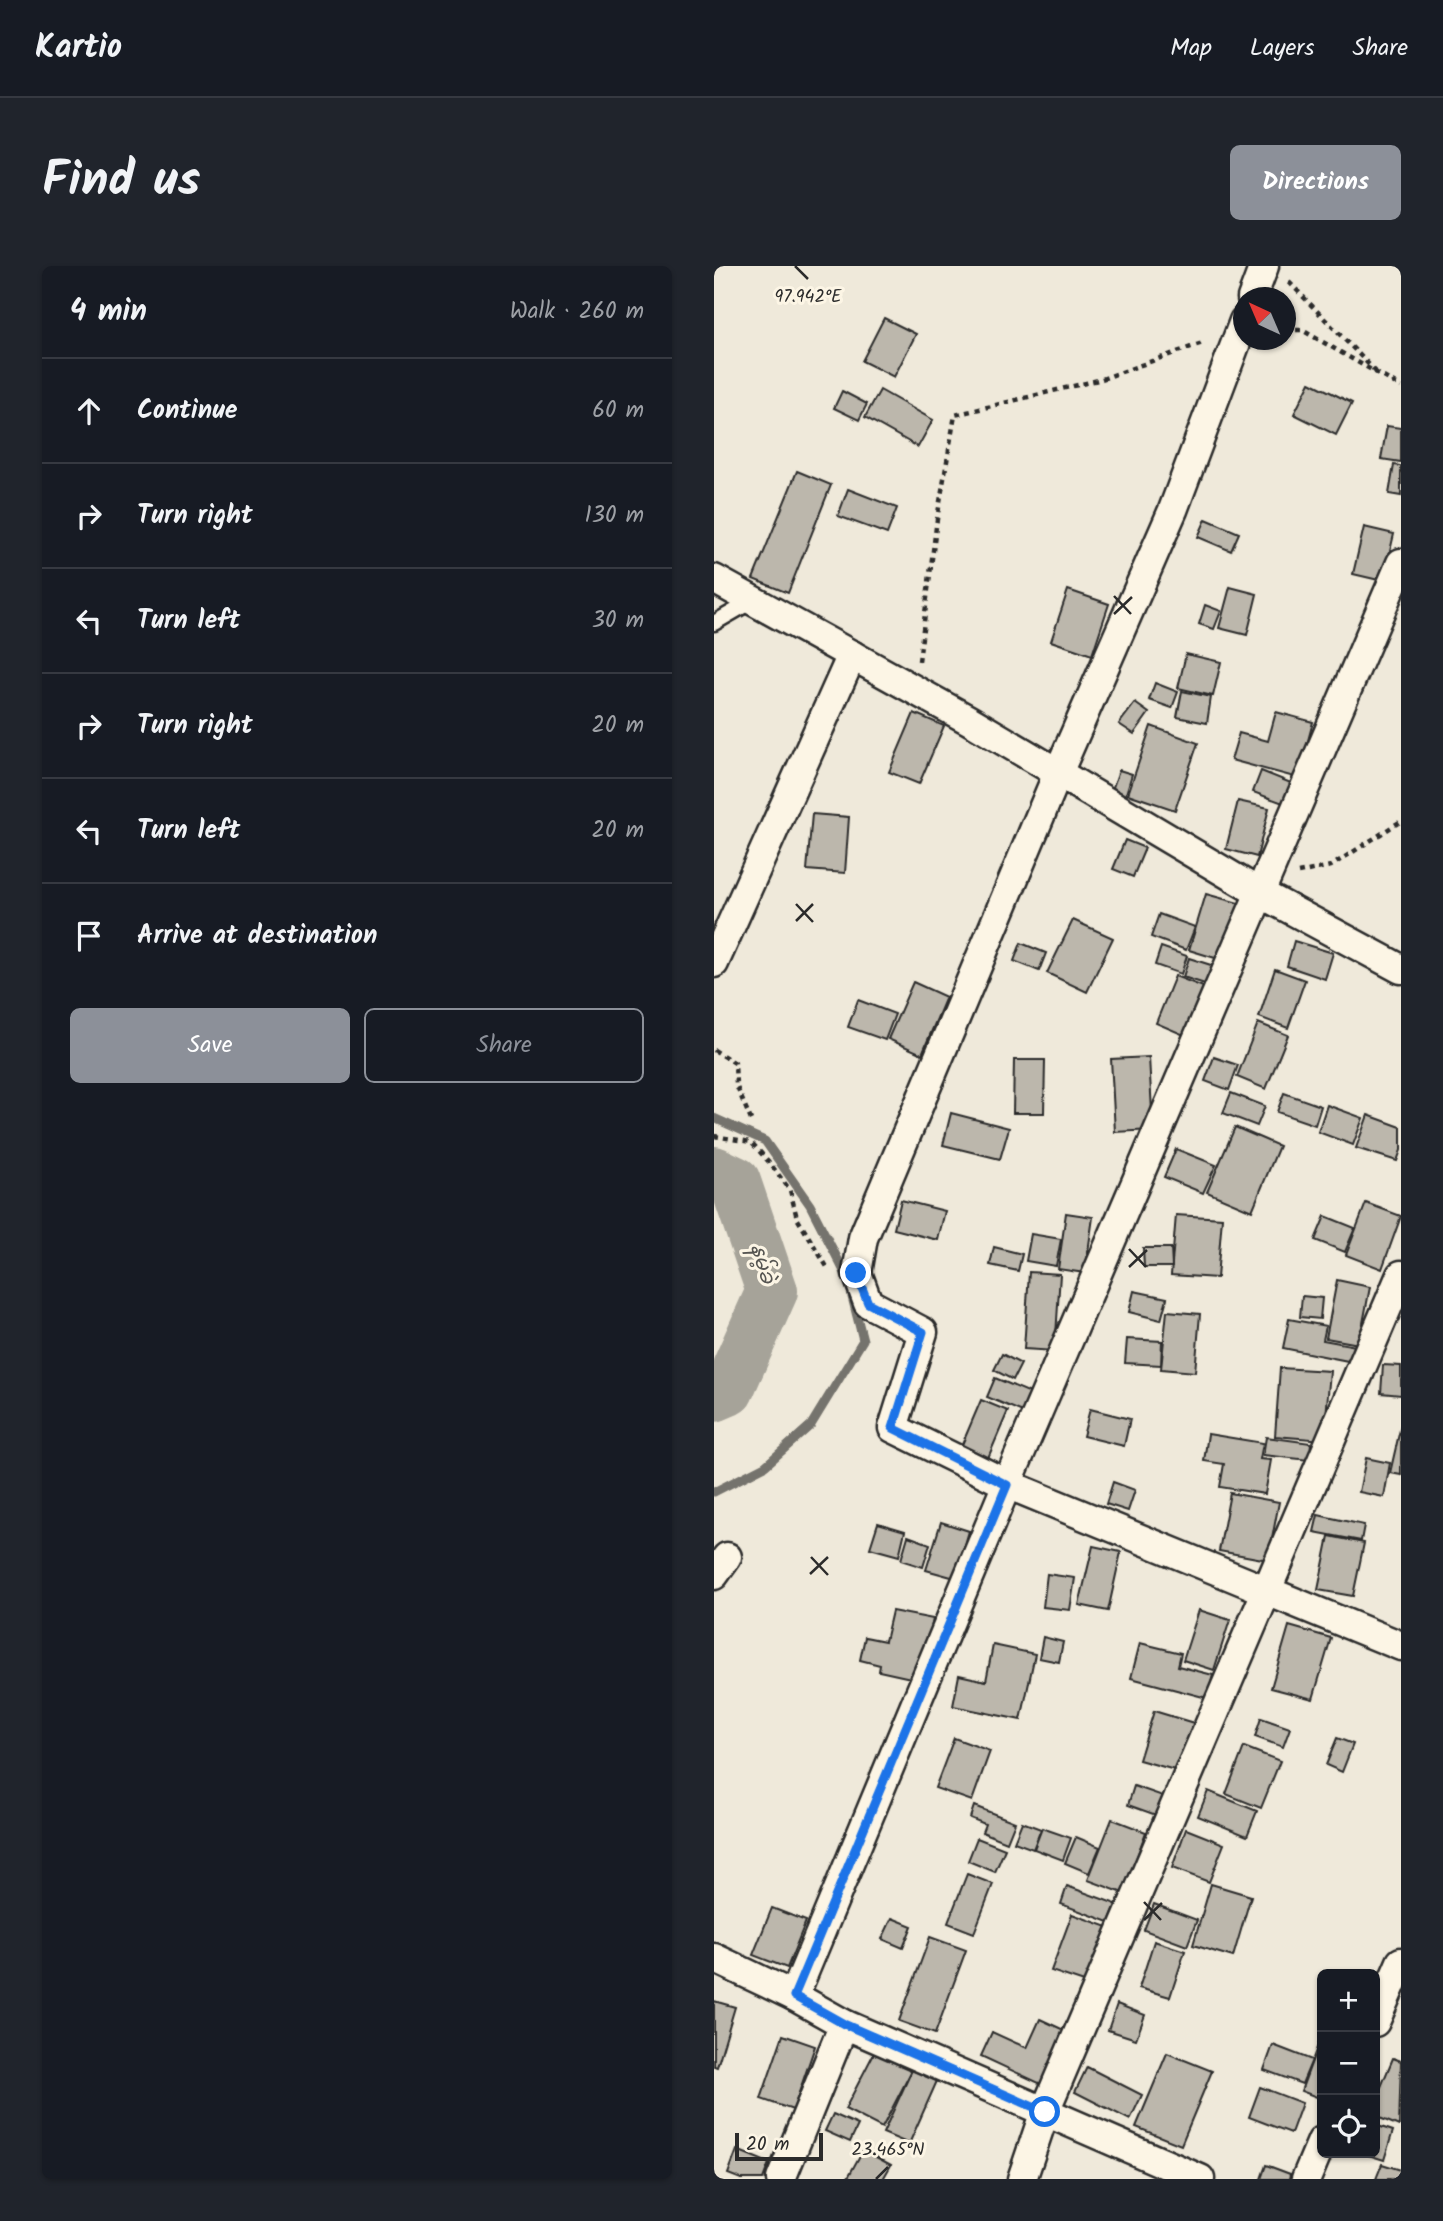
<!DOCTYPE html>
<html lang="en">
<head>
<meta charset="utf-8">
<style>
  body { margin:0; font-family:Kalam,"Noto Sans Myanmar",sans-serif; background:#20242c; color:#f1f3f6 }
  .controls { position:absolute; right:21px; bottom:21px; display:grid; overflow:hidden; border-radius:10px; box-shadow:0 2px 5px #0004 }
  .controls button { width:63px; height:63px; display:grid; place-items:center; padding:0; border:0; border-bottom:2px solid #363941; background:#171b24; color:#f1f3f6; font:35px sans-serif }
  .compass { position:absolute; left:519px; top:21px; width:63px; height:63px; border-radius:50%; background:#171b24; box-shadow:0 2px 5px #0004; rotate:316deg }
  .scale { position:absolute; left:21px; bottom:18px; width:88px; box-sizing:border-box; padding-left:7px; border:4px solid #2b2b2b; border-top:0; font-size:19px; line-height:24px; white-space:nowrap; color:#2b2b2b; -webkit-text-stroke:5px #fcf5e5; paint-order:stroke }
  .stop { position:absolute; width:21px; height:21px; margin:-16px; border:5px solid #1a73e8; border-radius:50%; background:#fff }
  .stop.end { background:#1a73e8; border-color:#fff; box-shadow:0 2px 7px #0008 }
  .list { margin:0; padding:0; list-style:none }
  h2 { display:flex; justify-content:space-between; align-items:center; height:91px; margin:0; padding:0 28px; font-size:30px }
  h2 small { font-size:23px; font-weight:400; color:#9ea1a6 }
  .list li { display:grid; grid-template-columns:46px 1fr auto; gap:21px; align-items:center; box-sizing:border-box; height:105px; padding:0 28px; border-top:2px solid #363941 }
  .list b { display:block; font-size:26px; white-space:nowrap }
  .list em { font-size:23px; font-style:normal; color:#9ea1a6 }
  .actions { display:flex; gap:14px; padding:21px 28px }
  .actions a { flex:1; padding:16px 0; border:2px solid #8c9099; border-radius:10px; text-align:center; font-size:24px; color:#8c9099 }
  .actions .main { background:#8c9099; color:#fff }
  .icon { flex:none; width:38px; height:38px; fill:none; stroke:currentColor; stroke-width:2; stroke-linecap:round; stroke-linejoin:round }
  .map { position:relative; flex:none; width:687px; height:1913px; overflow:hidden; border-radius:10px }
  header { display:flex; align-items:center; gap:42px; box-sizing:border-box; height:98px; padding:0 35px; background:#171b24; border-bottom:2px solid #363941 }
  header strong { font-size:33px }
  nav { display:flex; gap:38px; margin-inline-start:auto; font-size:24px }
  .intro { display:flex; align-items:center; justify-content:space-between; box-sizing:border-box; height:168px; padding:0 42px }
  h1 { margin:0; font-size:49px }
  .button { padding:18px 32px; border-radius:10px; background:#8c9099; color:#fff; font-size:24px; font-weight:700 }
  main { display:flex; gap:42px; padding:0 42px }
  aside { flex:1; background:#171b24; border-radius:10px; box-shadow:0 2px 5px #0004 }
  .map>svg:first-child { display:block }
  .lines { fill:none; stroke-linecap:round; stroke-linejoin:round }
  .stream { stroke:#75736d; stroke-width:9 }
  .river { stroke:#a6a399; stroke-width:52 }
  .building { fill:#bcb7ac; stroke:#2b2b2b; stroke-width:2 }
  .lane-casing { stroke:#2b2b2b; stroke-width:19 }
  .street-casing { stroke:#2b2b2b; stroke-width:33 }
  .path { stroke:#2b2b2b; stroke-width:4.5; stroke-dasharray:5 5; stroke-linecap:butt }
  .lane { stroke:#fcf5e5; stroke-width:14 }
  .street { stroke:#fcf5e5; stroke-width:28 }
  .route { stroke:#1a73e8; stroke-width:9 }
  .ticks { fill:none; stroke:#2b2b2b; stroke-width:2.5 }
  .labels { text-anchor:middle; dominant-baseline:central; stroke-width:6; stroke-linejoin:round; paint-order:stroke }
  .water-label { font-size:21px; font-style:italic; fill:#565552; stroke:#fcf5e5 }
  .ticks-label { font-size:18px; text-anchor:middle; fill:#2b2b2b; stroke:#fcf5e5; stroke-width:6; stroke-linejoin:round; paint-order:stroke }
</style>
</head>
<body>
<header>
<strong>Kartio</strong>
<nav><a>Map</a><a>Layers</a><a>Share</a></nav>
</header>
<div class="intro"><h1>Find us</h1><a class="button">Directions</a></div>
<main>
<aside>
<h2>4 min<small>Walk · 260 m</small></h2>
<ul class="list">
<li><svg class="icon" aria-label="ahead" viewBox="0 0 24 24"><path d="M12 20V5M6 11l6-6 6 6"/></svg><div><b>Continue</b></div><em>60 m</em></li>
<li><svg class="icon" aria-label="right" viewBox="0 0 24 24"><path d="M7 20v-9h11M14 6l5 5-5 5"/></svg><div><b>Turn right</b></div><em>130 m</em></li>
<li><svg class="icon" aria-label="left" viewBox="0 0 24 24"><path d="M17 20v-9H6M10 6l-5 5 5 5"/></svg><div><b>Turn left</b></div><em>30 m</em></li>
<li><svg class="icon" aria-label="right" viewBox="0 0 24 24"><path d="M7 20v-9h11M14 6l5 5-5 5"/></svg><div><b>Turn right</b></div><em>20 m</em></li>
<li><svg class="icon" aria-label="left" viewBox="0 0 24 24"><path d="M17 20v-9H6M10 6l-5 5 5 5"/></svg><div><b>Turn left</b></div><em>20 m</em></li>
<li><svg class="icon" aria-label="arrive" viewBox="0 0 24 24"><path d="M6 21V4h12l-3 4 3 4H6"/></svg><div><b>Arrive at destination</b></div></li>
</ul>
<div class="actions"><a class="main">Save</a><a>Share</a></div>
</aside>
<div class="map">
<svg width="687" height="1913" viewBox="0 0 687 1913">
  <rect width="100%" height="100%" fill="#efe9da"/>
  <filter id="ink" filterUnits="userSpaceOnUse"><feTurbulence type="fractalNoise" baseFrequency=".0143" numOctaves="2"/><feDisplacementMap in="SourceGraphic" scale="14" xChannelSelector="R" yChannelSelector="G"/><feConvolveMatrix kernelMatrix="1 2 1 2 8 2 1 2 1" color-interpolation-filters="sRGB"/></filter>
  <g filter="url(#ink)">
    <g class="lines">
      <!-- stream -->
      <g class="stream">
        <polyline points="0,852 51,875 96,939 133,1011"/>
        <polyline points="0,1226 51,1200 97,1159 149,1074 138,1031"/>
      </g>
      <!-- river -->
      <polyline class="river" points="0,906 21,916 58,1025 14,1124 0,1130"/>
    </g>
    <!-- building -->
    <g class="building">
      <polygon points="170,52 202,68 180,111 148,95"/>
      <polygon points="596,116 638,137 622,169 580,148"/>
      <polygon points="166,124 219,154 204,181 151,151"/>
      <polygon points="128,125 153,138 145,154 120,142"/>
      <polygon points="673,160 687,162 687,196 667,193"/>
      <polygon points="680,199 687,200 687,230 675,228"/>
      <polygon points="83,205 117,219 74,327 39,313"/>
      <polygon points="134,223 183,242 173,268 124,250"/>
      <polygon points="492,253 525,267 517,285 484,271"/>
      <polygon points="650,261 680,268 669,315 639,308"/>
      <polygon points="516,321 543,328 533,369 505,362"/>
      <polygon points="354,324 395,338 378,389 337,375"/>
      <polygon points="491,339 507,345 500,363 485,358"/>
      <polygon points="472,388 507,396 499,430 464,422"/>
      <polygon points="441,417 464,426 458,442 435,434"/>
      <polygon points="468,425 497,431 493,457 463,451"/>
      <polygon points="421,437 435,447 420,468 405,458"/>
      <polygon points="562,446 599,456 584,512 517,494 525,467 554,475"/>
      <polygon points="200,447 230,460 205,518 175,506"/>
      <polygon points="437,460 484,477 461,544 414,528"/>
      <polygon points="405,504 418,508 411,531 397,527"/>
      <polygon points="547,505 577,517 569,537 539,526"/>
      <polygon points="524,535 555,542 543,591 512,583"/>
      <polygon points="98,548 135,551 131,607 93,604"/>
      <polygon points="411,574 431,582 419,611 399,603"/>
      <polygon points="492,628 528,638 511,695 475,684"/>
      <polygon points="445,648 481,661 472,684 437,671"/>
      <polygon points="359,654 399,672 373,726 333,707"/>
      <polygon points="580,675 619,687 611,713 573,700"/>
      <polygon points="307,677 332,687 325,705 300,695"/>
      <polygon points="447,681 473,690 467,708 441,699"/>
      <polygon points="475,692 500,700 494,719 469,711"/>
      <polygon points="561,703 591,714 574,762 545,751"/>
      <polygon points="461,710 497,724 477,772 442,757"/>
      <polygon points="199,716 232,731 208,788 174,773"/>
      <polygon points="144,734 181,748 171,774 134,761"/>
      <polygon points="544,757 574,769 552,823 523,811"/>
      <polygon points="435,791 439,864 401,866 397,793"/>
      <polygon points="500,791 524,799 515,824 491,815"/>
      <polygon points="300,794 331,794 330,847 299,847"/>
      <polygon points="517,827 551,840 543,860 509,847"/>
      <polygon points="570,827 607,840 601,859 563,846"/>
      <polygon points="613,839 649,852 639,879 604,866"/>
      <polygon points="237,847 295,862 286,893 229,879"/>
      <polygon points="654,849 687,861 687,884 683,895 642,882"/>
      <polygon points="521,861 565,880 538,945 493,926"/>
      <polygon points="462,883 502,899 489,927 450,911"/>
      <polygon points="187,934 231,945 224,974 180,963"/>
      <polygon points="652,937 687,950 668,1003 632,989"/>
      <polygon points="352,947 379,951 371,1007 344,1003"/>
      <polygon points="462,949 508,952 503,1012 457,1009"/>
      <polygon points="611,950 641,962 631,986 601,974"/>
      <polygon points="317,968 347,973 342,1000 312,995"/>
      <polygon points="280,981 308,988 304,1005 276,999"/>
      <polygon points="429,982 457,982 458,1001 430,1001"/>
      <polygon points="315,1006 346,1008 341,1085 310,1083"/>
      <polygon points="623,1014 656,1021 645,1078 612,1072"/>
      <polygon points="420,1025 453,1032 447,1054 415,1046"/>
      <polygon points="588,1030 608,1032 606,1053 586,1051"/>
      <polygon points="453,1045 486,1048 481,1106 447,1103"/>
      <polygon points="575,1053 612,1060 609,1074 642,1080 639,1096 569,1082"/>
      <polygon points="413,1073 448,1075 447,1099 411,1097"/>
      <polygon points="288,1088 307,1098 299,1114 280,1104"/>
      <polygon points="669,1099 687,1100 687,1129 667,1127"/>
      <polygon points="566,1102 616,1105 610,1174 561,1170"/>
      <polygon points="281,1112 319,1128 311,1147 273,1131"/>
      <polygon points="267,1134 294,1145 274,1192 247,1181"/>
      <polygon points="376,1143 416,1153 410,1180 369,1170"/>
      <polygon points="687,1159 687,1209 676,1207"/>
      <polygon points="494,1168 549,1177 546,1193 557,1194 551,1228 506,1221 510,1198 490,1195"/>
      <polygon points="552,1171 597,1177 595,1194 549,1189"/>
      <polygon points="652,1192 676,1197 670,1231 645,1226"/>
      <polygon points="399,1216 421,1224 414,1245 392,1238"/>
      <polygon points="516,1227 565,1236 554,1294 505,1285"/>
      <polygon points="604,1249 650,1259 647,1275 600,1266"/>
      <polygon points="227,1256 255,1265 241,1312 212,1304"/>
      <polygon points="164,1257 191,1265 185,1290 156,1282"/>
      <polygon points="194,1270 216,1278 209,1301 187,1294"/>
      <polygon points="615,1270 650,1277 639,1330 604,1324"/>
      <polygon points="379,1280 407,1286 394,1345 365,1339"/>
      <polygon points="333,1308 361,1312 356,1344 329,1341"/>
      <polygon points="485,1344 516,1354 500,1404 469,1394"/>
      <polygon points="178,1345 219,1353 206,1414 165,1405 166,1399 146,1394 151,1371 171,1375"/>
      <polygon points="575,1360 617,1372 599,1433 557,1422"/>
      <polygon points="329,1371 349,1376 345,1396 325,1392"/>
      <polygon points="426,1377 467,1387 464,1400 499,1409 493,1432 417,1412"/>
      <polygon points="279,1379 321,1388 307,1454 239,1440 245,1409 272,1415"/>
      <polygon points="440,1445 483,1458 468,1506 425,1494"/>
      <polygon points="547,1452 576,1462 569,1481 541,1471"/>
      <polygon points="240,1472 276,1485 258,1535 221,1522"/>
      <polygon points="623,1472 639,1478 628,1506 612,1499"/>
      <polygon points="530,1481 566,1495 547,1542 512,1528"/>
      <polygon points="420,1520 449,1530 442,1549 414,1539"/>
      <polygon points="494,1525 543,1545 533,1570 484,1550"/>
      <polygon points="260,1540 301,1556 293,1576 268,1566 271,1558 256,1552"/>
      <polygon points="398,1553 432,1566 409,1627 374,1614"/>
      <polygon points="308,1556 327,1563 319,1583 300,1576"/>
      <polygon points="328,1562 357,1572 349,1594 320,1583"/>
      <polygon points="472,1563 510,1578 495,1616 458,1602"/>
      <polygon points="362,1571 386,1581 375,1607 351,1597"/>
      <polygon points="263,1572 291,1583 281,1606 254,1595"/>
      <polygon points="253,1608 279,1618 260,1667 234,1657"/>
      <polygon points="497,1618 537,1630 519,1691 479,1679"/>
      <polygon points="353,1620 402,1638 395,1656 347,1638"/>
      <polygon points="440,1638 483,1654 473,1680 430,1664"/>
      <polygon points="58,1642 92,1655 73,1702 39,1689"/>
      <polygon points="358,1648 394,1661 373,1717 337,1705"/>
      <polygon points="178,1652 198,1660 189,1682 168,1673"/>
      <polygon points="216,1671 252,1684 221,1768 185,1755"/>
      <polygon points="440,1675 471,1685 456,1731 425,1722"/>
      <polygon points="0,1735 21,1741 3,1801 0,1800"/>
      <polygon points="403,1738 431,1749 422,1773 394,1764"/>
      <polygon points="326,1753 352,1765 327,1818 267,1790 278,1766 313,1782"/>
      <polygon points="608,1768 608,1833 587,1825"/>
      <polygon points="69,1769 101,1780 79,1844 47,1833"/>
      <polygon points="559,1779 598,1794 588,1818 550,1804"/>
      <polygon points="161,1785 198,1804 168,1862 131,1843"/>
      <polygon points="453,1787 498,1805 467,1879 422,1861"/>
      <polygon points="679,1792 687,1795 685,1860 661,1850 661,1835"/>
      <polygon points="373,1801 428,1829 416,1854 361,1826"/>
      <polygon points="198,1804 223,1815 195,1878 169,1867"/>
      <polygon points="546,1821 588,1837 577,1867 535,1851"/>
      <polygon points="119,1848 144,1859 136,1876 111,1865"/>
      <polygon points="661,1859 679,1865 670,1894 648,1887 661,1887"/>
      <polygon points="23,1884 55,1897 49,1913 27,1913 14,1908"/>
      <polygon points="149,1884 177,1899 169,1913 133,1913"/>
      <polygon points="668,1898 687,1904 687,1913 662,1913"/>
      <polygon points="552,1899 576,1908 575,1913 547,1913"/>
    </g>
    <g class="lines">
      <defs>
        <polyline id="lane" points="0,357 38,335"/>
        <g id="street">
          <polyline points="538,32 550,0"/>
          <polyline points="530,55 459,244 344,507 149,972 143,1007 154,1037 209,1066 179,1162 293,1218 687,1380"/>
          <polyline points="0,313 255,454 546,627 687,703"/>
          <polyline points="0,697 138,389"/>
          <polyline points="0,1309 13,1291"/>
          <polyline points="0,1692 80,1730 130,1758 486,1913"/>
          <polyline points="80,1730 293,1218 687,297"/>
          <polyline points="661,1756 687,1696"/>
          <polyline points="67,1913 130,1758"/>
          <polyline points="308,1913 331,1845 687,1009"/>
          <polyline points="592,1913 608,1875"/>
        </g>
      </defs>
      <!-- lane casing -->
      <use href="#lane" class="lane-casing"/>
      <!-- street casing -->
      <use href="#street" class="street-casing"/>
      <!-- path -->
      <g class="path">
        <polyline points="575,16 663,107"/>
        <polyline points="572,64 588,64 687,121"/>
        <polyline points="205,395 223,253 241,149 388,113 491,76"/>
        <polyline points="584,607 617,600 687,555"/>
        <polyline points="0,784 21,797 22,819 37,854"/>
        <polyline points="0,870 37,876 55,896 76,924 83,952 115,1004"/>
      </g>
      <!-- lane -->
      <use href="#lane" class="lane"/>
      <!-- street -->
      <use href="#street" class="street"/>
    </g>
  </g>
  <g class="lines" filter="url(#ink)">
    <!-- route -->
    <polyline class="route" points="142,1007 154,1037 209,1066 179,1162 293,1219 80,1730 130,1758 331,1846"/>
  </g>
  <!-- ticks -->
  <path class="ticks" d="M81,0L94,13M400,330L417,348M400,348L418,331M82,638L99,656M82,655L99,638M415,983L432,1001M415,1001L433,984M97,1291L114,1309M96,1308L114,1291M430,1636L447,1654M430,1654L448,1637M162,1913L174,1901"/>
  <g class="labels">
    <!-- water labels -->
    <g class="water-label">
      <text transform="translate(48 998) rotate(73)">နမ့်ခဲ</text>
    </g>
  </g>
  <g class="ticks-label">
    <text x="94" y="36">97.942°E</text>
    <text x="174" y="1889">23.465°N</text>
  </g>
</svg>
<div class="controls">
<button>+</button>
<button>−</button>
<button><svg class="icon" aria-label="locate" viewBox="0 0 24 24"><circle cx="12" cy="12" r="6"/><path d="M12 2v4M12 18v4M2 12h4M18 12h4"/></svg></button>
</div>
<svg class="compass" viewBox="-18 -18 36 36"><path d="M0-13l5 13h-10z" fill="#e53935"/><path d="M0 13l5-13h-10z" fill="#9ea1a6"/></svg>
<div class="scale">20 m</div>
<div class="stop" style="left:331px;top:1846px"></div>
<div class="stop end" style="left:142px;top:1007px"></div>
</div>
</main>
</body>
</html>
